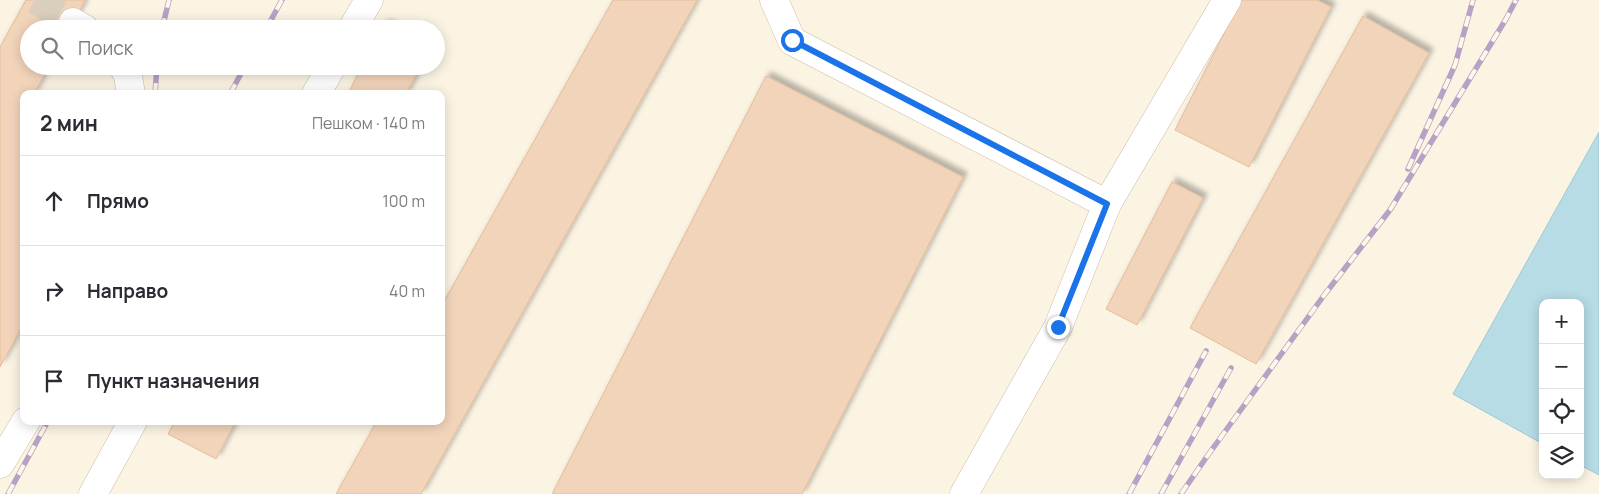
<!DOCTYPE html>
<html lang="ru">
<head>
<meta charset="utf-8">
<style>
  body { margin:0; font-family:Manrope,sans-serif; background:#f7f7f7; color:#2b2b33 }
  .controls { position:absolute; right:15px; bottom:15px; display:grid; overflow:hidden; border-radius:10px; box-shadow:0 2px 12px #0003 }
  .controls button { width:45px; height:45px; display:grid; place-items:center; padding:0; border:0; border-bottom:1px solid #e1e1e2; background:#fff; color:#2b2b33; font:25px sans-serif }
  .stop { position:absolute; width:15px; height:15px; margin:-11px; border:4px solid #1a73e8; border-radius:50%; background:#fff }
  .stop.end { background:#1a73e8; border-color:#fff; box-shadow:0 1px 5px #0008 }
  .list { margin:0; padding:0; list-style:none }
  h2 { display:flex; justify-content:space-between; align-items:center; height:65px; margin:0; padding:0 20px; font-size:21px }
  h2 small { font-size:16px; font-weight:400; color:#7c7c81 }
  .list li { display:grid; grid-template-columns:32px 1fr auto; gap:15px; align-items:center; box-sizing:border-box; height:90px; padding:0 20px; border-top:1px solid #e1e1e2 }
  .list b { display:block; font-size:19px; white-space:nowrap }
  .list em { font-size:16px; font-style:normal; color:#7c7c81 }
  .icon { flex:none; width:28px; height:28px; fill:none; stroke:currentColor; stroke-width:2; stroke-linecap:round; stroke-linejoin:round }
  .map { position:relative; flex:none; width:1599px; height:494px; overflow:hidden }
  .search { position:absolute; background:#fff; box-shadow:0 2px 12px #0003; left:20px; top:20px; width:425px; height:55px; display:flex; align-items:center; gap:12px; box-sizing:border-box; padding:0 18px; border-radius:28px; color:#7c7c81; font-size:19px }
  .panel { position:absolute; background:#fff; box-shadow:0 2px 12px #0003; left:20px; top:90px; width:425px; height:335px; border-radius:10px }
  .map>svg:first-child { display:block }
  .water { fill:#b7dce6; stroke:#9dcad8 }
  .building { fill:#f2d4ba; stroke:#e4bc9a; filter:url(#shadow) }
  .lines { fill:none; stroke-linecap:round; stroke-linejoin:round }
  .minor-tunnel { stroke:#dacebc; stroke-width:28; stroke-dasharray:28 14; stroke-linecap:butt }
  .minor-casing { stroke:#cebca9; stroke-width:29 }
  .minor { stroke:#fff; stroke-width:28 }
  .rail-casing { stroke:#b7a1c5; stroke-width:5.5 }
  .rail { stroke:#fff8e9; stroke-width:4; stroke-dasharray:11; stroke-linecap:butt }
  .route { stroke:#1a73e8; stroke-width:6 }
</style>
</head>
<body>
<div class="map">
<svg width="1599" height="494" viewBox="0 0 1599 494">
  <defs>
    <filter id="shadow"><feDropShadow dx="4.5" dy="-4.5" stdDeviation="2.5" flood-color="#0004"/></filter>
  </defs>
  <rect width="100%" height="100%" fill="#fcf4e3"/>
  <!-- water -->
  <polygon class="water" points="1599,132 1599,475 1580,465 1580,303 1543,303 1543,444 1453,394"/>
  <!-- building -->
  <g class="building">
    <polygon points="26,0 85,0 70,29 29,29 29,66 49,66 34,94 24,94 24,323 0,367 0,47"/>
    <polygon points="613,0 697,0 421,494 336,494 377,421 441,421 441,307"/>
    <polygon points="1241,0 1317,0 1331,7 1249,167 1175,130"/>
    <polygon points="1363,16 1429,53 1256,364 1190,328"/>
    <polygon points="385,24 394,29 382,29"/>
    <polygon points="362,66 421,66 406,94 348,94"/>
    <polygon points="766,76 963,177 802,494 552,494"/>
    <polygon points="1172,182 1203,198 1137,325 1106,309"/>
    <polygon points="175,421 236,421 216,459 168,434"/>
  </g>
  <g class="lines">
    <!-- minor-tunnel -->
    <polyline class="minor-tunnel" points="35,0 73,22"/>
    <defs>
      <g id="minor">
        <polyline points="774,0 792,41 1107,204"/>
        <polyline points="73,22 85,29"/>
        <polyline points="352,29 369,0"/>
        <polyline points="123,66 128,76 131,94"/>
        <polyline points="316,94 332,66"/>
        <polyline points="0,464 26,421"/>
        <polyline points="93,494 133,421"/>
        <polyline points="964,494 1058,327 1107,204 1227,0"/>
      </g>
    </defs>
    <!-- minor casing -->
    <use href="#minor" class="minor-casing"/>
    <!-- minor -->
    <use href="#minor" class="minor"/>
    <defs>
      <g id="rail">
        <polyline points="162,29 169,0"/>
        <polyline points="266,29 282,0"/>
        <polyline points="155,94 157,66"/>
        <polyline points="230,94 245,66"/>
        <polyline points="1408,169 1455,65 1473,0"/>
        <polyline points="8,494 48,421"/>
        <polyline points="1129,494 1206,351"/>
        <polyline points="1161,494 1231,368"/>
        <polyline points="1181,494 1208,455 1325,294 1390,210 1506,19 1516,0"/>
      </g>
    </defs>
    <!-- rail casing -->
    <use href="#rail" class="rail-casing"/>
    <!-- rail -->
    <use href="#rail" class="rail"/>
  </g>
  <g class="lines">
    <!-- route -->
    <polyline class="route" points="792,40 1107,204 1058,327"/>
  </g>
</svg>
<div class="controls">
<button>+</button>
<button>−</button>
<button><svg class="icon" aria-label="locate" viewBox="0 0 24 24"><circle cx="12" cy="12" r="6"/><path d="M12 2v4M12 18v4M2 12h4M18 12h4"/></svg></button>
<button><svg class="icon" aria-label="layers" viewBox="0 0 24 24"><path d="M12 4l9 5-9 5-9-5zM3 14l9 5 9-5"/></svg></button>
</div>
<div class="stop" style="left:792px;top:40px"></div>
<div class="stop end" style="left:1058px;top:327px"></div>
<div class="search"><svg class="icon" aria-label="search" viewBox="0 0 24 24"><circle cx="10" cy="10" r="6"/><path d="M15 15l6 6"/></svg>Поиск</div>
<section class="panel">
<h2>2 мин<small>Пешком · 140 m</small></h2>
<ul class="list">
<li><svg class="icon" aria-label="ahead" viewBox="0 0 24 24"><path d="M12 20V5M6 11l6-6 6 6"/></svg><div><b>Прямо</b></div><em>100 m</em></li>
<li><svg class="icon" aria-label="right" viewBox="0 0 24 24"><path d="M7 20v-9h11M14 6l5 5-5 5"/></svg><div><b>Направо</b></div><em>40 m</em></li>
<li><svg class="icon" aria-label="arrive" viewBox="0 0 24 24"><path d="M6 21V4h12l-3 4 3 4H6"/></svg><div><b>Пункт назначения</b></div></li>
</ul>
</section>
</div>
</body>
</html>
